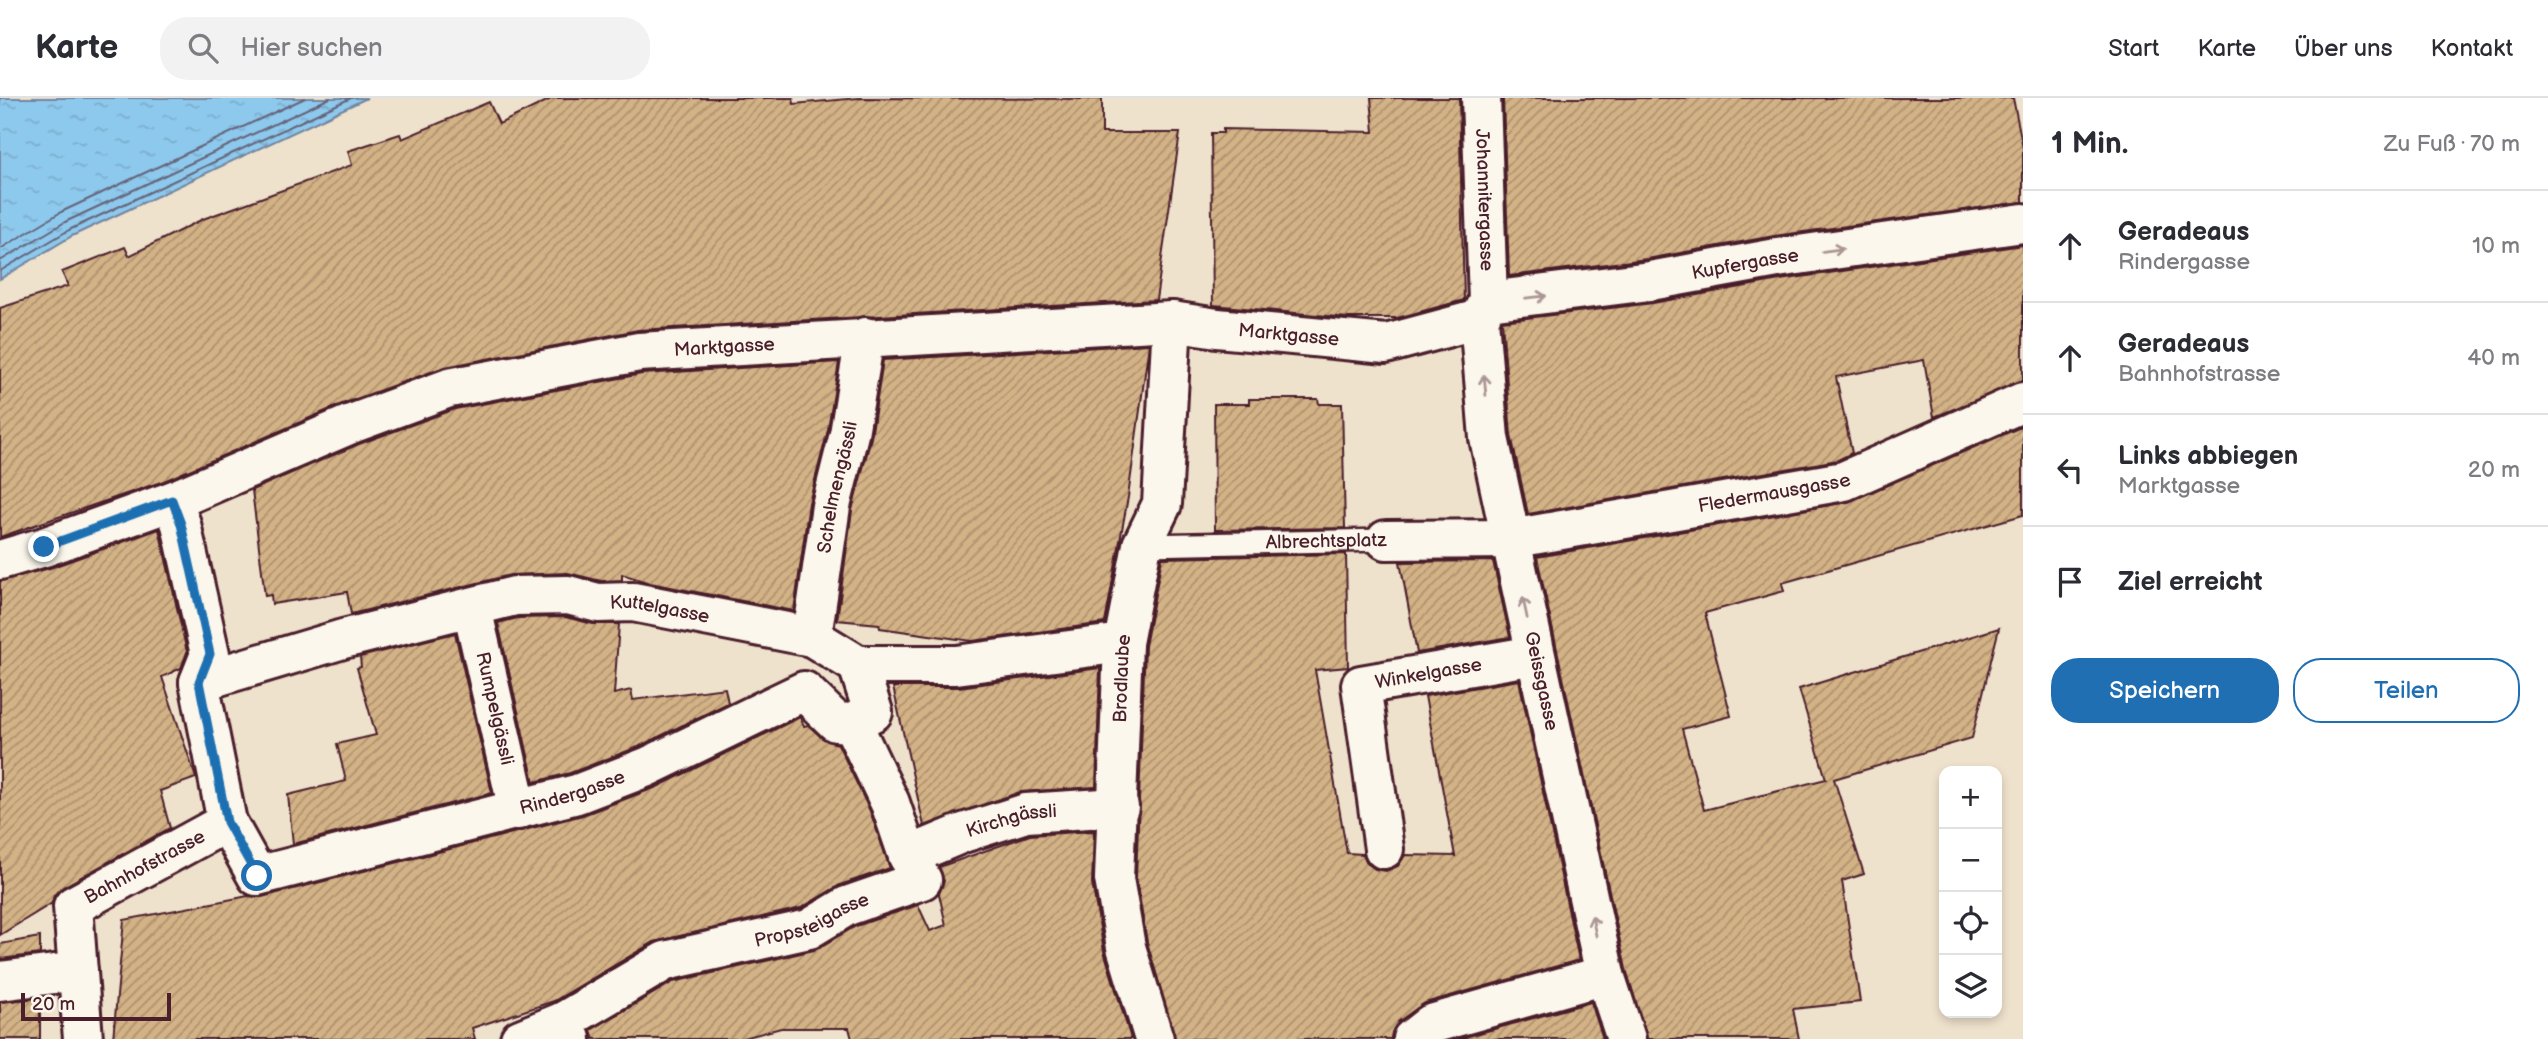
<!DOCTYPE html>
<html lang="de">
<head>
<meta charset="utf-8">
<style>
  body { margin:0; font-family:"Balsamiq Sans",sans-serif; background:#f2f2f3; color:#2b2b33 }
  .controls { position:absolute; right:21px; bottom:21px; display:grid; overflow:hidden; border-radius:14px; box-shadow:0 4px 10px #0003 }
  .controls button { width:63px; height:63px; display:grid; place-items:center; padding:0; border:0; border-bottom:2px solid #e1e1e2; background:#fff; color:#2b2b33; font:35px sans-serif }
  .scale { position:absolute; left:21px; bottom:18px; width:150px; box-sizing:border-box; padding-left:7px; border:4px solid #4a1f2b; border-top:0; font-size:19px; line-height:24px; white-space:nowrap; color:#4a1f2b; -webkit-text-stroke:5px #fbf7ec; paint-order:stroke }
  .stop { position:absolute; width:21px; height:21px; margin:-16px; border:5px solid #1f6fb2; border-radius:50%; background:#fff }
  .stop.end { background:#1f6fb2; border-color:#fff; box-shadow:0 2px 7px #0008 }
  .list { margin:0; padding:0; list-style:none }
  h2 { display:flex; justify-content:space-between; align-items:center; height:91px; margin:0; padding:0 28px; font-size:30px }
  h2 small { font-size:23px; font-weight:400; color:#7c7c81 }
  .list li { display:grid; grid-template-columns:46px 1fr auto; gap:21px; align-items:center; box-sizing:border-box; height:112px; padding:0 28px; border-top:2px solid #e1e1e2 }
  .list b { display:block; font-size:26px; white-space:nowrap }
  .list p { margin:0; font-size:23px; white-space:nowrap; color:#7c7c81 }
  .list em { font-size:23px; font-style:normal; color:#7c7c81 }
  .actions { display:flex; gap:14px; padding:21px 28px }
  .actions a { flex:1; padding:16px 0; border:2px solid #1f6fb2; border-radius:28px; text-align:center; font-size:24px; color:#1f6fb2 }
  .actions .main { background:#1f6fb2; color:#fff }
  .icon { flex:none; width:38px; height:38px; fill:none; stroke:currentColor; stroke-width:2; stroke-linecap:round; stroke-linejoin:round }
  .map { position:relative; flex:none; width:2023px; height:941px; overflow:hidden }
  header { display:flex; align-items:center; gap:42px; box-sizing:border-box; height:98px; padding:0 35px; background:#fff; border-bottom:2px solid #e1e1e2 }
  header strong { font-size:33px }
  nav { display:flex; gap:38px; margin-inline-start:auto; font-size:24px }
  .search { width:490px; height:63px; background:#f2f2f3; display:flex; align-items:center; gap:18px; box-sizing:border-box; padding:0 24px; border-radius:28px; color:#7c7c81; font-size:26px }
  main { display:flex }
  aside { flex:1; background:#fff }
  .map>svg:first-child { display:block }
  .water { fill:url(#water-ripples); stroke:#72859f; stroke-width:2 }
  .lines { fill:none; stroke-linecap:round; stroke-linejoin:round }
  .shore { stroke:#656379; stroke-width:2 }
  .building { fill:url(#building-hatch); stroke:#4a1f2b; stroke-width:2 }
  .lane-casing { stroke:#4a1f2b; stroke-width:26 }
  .street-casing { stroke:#4a1f2b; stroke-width:44 }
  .lane { stroke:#fbf7ec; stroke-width:21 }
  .street { stroke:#fbf7ec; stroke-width:38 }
  .oneway { stroke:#ab9695 }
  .route { stroke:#1f6fb2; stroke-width:9 }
  .labels { text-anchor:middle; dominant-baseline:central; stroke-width:7; stroke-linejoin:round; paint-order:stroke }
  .street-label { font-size:19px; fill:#4a1f2b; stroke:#fbf7ec }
</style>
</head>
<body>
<header>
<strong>Karte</strong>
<div class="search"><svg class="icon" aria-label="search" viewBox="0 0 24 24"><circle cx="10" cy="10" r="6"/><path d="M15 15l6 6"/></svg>Hier suchen</div>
<nav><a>Start</a><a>Karte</a><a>Über uns</a><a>Kontakt</a></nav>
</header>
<main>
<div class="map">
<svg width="2023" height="941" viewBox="0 0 2023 941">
  <defs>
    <pattern id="water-ripples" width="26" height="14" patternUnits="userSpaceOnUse" patternTransform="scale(1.75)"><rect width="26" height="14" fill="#8dc9ed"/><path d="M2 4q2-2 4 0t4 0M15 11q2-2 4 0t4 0" fill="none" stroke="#7baccb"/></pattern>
    <pattern id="building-hatch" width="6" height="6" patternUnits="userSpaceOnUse" patternTransform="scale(1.75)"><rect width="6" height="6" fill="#d3b286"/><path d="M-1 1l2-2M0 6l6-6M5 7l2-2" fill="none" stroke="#ad906e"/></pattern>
  </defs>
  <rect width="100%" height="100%" fill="#efe2cd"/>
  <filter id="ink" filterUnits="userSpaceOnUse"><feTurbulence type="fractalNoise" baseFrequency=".0143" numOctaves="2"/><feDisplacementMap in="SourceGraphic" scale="14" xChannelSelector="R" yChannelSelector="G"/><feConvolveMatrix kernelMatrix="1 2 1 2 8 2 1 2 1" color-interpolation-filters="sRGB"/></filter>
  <g filter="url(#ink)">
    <!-- water -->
    <polygon class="water" points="0,0 367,0 72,138 0,181"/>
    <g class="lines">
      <!-- shore -->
      <g class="shore">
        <polyline points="0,151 61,114 305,0"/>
        <polyline points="0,163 65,124 330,0"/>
        <polyline points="0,173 69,132 351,0"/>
      </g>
    </g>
    <!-- building -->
    <g class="building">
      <polygon points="553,0 793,0 794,6 858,0 1102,1 1102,35 1180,35 1156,202 638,232 445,269 342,306 164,383 0,439 0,210 68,188 62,174 125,149 129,158 203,121 352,67 348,53 400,36 402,41 489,4 499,26"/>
      <polygon points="1371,0 1459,0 1464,202 1397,220 1348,220 1213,207 1211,35 1223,35 1223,31 1374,34"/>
      <polygon points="1503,0 2013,0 2023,50 2023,104 1774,138 1647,161 1509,178"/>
      <polygon points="2023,147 2023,283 1934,319 1924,262 1836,279 1852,355 1838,362 1528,416 1511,337 1502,223 1653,205 1780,182"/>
      <polygon points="1149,246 1128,399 1105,525 972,543 880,530 879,526 837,522 852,412 871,340 883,262"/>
      <polygon points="839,264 828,332 809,405 794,513 650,485 622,476 622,482 601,483 568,475 510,477 351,516 347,494 272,506 271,497 265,498 252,392 359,346 455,311 642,276"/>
      <polygon points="1249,301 1318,301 1319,306 1342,306 1345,430 1215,432 1214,306 1249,306"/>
      <polygon points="2023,328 2023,417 1782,485 1784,493 1705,515 1731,618 1682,631 1704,712 1826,681 1799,591 1999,530 1972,640 1834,681 1864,776 1842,783 1860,904 1793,911 1799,941 1647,941 1626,871 1537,459 1848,404"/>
      <polygon points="159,431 187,554 181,570 162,579 196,680 160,693 170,730 63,789 54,797 52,805 0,837 0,483 50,470"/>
      <polygon points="1346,456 1348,569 1315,572 1347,755 1363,756 1367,765 1375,771 1386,773 1398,768 1405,757 1455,758 1425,598 1519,582 1579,862 1425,905 1398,924 1391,941 1175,941 1147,844 1136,780 1145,548 1162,460"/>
      <polygon points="1493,463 1510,539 1417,555 1400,464"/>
      <polygon points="565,519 593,526 619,526 614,596 631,592 633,602 725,590 728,605 638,649 570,675 534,684 498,525 518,520"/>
      <polygon points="455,535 492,695 293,746 288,697 346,683 337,646 376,637 357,570 361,569 360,559"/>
      <polygon points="1100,570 1096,689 1020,694 924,728 893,589 959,589"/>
      <polygon points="800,619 804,628 808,627 822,640 838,646 870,713 890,770 840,787 801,810 654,844 554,903 472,930 475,941 113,941 124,822 248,798 262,799 583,717 657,689"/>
      <polygon points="1094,733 1092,785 1104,853 1131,941 852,941 849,930 781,930 740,941 594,941 591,932 673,884 814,852 856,828 918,807 930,833 946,827 939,796 944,783 939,769 1030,737"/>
      <polygon points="40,839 40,856 0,861 0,846"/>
      <polygon points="40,900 40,941 0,941 0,904"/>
      <polygon points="1591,904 1603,941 1458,941"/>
    </g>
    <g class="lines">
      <defs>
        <g id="lane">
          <path id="s1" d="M1142,447L1386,442"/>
        </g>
        <g id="street">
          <path id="s2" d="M1481,0L1488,203"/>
          <path id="s3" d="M1479,221L1489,340L1605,877L1626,941"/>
          <path id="s4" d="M1479,221L1488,203L1650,183L1777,160L2023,125"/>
          <path id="s5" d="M1386,442L1510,441L1844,383L2023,304"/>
          <path id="s6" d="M0,462L44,449L172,403L351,326L449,290L639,254L1172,223L1217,230L1386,246L1479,221"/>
          <path id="s7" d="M472,510L518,712"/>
          <path id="s8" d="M812,539L831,408L849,336L865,239"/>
          <path id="s9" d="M199,584L343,541L515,498L568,497L598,505L633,504L812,539L858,567H956L1123,545"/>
          <path id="s10" d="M227,724L257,778L577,696L647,669L804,593L836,624L852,625L873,614L858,567"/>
          <path id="s11" d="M1384,751L1361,587L1535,557"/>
          <path id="s12" d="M908,758L963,735L1026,715L1119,709"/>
          <polyline points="0,883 78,873"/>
          <path id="s13" d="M83,941L73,808L227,724L199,584L210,556L181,426L172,403"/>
          <polyline points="520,941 564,923"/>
          <path id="s14" d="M571,941L564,923L665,863L809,831L847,808L922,782L908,758L890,705L852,625"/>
          <path id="s15" d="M1154,941L1126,849L1114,781L1123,545L1142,447L1162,406L1172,223"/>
          <polyline points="1412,941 1431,926 1605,877"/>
        </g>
      </defs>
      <!-- lane casing -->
      <use href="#lane" class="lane-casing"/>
      <!-- street casing -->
      <use href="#street" class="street-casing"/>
      <!-- lane -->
      <use href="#lane" class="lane"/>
      <!-- street -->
      <use href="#street" class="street"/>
    </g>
    <!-- one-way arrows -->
    <defs><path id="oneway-shaft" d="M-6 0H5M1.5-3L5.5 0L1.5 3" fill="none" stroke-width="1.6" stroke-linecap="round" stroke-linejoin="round" transform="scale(1.75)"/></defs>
    <g class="oneway">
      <use href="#oneway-shaft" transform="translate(1833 152) rotate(-8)"/>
      <use href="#oneway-shaft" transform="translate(1536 199) rotate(-6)"/>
      <use href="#oneway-shaft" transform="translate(1485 287) rotate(-95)"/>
      <use href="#oneway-shaft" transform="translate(1525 510) rotate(-102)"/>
      <use href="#oneway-shaft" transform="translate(1594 828) rotate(-102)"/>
    </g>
  </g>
  <g class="lines" filter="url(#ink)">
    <!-- route -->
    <polyline class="route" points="44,449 172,402 181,426 210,556 199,584 227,724 257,778"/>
  </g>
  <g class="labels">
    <!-- street labels -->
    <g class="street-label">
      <text stroke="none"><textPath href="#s2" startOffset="102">Johannitergasse</textPath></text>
      <text stroke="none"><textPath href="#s4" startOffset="280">Kupfergasse</textPath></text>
      <text stroke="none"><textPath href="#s6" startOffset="1326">Marktgasse</textPath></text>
      <text stroke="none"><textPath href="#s6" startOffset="760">Marktgasse</textPath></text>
      <text stroke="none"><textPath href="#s8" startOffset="152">Schelmengässli</textPath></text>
      <text stroke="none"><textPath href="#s5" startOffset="392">Fledermausgasse</textPath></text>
      <text stroke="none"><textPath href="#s1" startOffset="184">Albrechtsplatz</textPath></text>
      <text stroke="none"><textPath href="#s9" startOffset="474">Kuttelgasse</textPath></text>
      <text stroke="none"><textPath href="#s11" startOffset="234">Winkelgasse</textPath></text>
      <text stroke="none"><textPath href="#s15" startOffset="366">Brodlaube</textPath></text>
      <text stroke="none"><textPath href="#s3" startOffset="368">Geissgasse</textPath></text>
      <text stroke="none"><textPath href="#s7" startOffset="103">Rumpelgässli</textPath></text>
      <text stroke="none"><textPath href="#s10" startOffset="388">Rindergasse</textPath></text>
      <text stroke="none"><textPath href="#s12" startOffset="110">Kirchgässli</textPath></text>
      <text stroke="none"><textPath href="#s13" startOffset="215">Bahnhofstrasse</textPath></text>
      <text stroke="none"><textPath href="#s14" startOffset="290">Propsteigasse</textPath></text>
    </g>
  </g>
</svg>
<div class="controls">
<button>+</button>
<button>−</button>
<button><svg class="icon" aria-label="locate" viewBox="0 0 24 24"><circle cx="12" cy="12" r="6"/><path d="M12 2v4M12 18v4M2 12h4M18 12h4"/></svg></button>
<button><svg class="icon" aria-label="layers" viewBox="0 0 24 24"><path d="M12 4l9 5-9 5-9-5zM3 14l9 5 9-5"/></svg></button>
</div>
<div class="scale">20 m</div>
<div class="stop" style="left:257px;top:778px"></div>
<div class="stop end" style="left:44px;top:449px"></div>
</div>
<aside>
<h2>1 Min.<small>Zu Fuß · 70 m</small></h2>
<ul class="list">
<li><svg class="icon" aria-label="ahead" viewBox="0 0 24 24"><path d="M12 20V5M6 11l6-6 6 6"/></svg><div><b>Geradeaus</b><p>Rindergasse</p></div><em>10 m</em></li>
<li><svg class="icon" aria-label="ahead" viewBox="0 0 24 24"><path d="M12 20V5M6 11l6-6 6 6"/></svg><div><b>Geradeaus</b><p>Bahnhofstrasse</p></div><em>40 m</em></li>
<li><svg class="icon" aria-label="left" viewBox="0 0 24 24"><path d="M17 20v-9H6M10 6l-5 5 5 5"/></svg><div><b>Links abbiegen</b><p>Marktgasse</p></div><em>20 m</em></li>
<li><svg class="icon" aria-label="arrive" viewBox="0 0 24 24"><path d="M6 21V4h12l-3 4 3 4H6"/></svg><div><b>Ziel erreicht</b></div></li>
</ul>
<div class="actions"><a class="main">Speichern</a><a>Teilen</a></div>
</aside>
</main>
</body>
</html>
